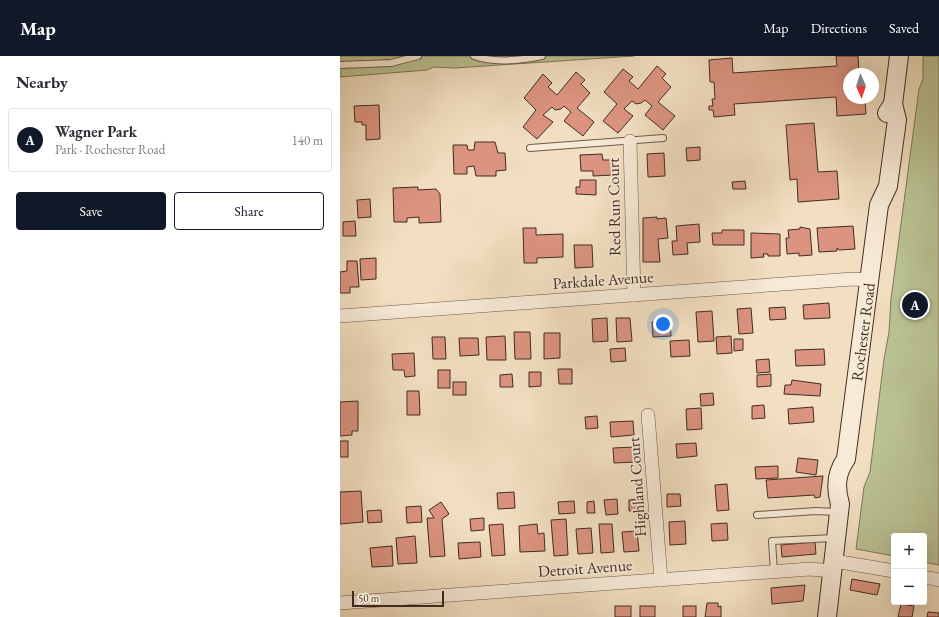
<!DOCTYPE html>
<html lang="en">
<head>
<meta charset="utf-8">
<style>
  body { margin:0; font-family:"EB Garamond",serif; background:#f7f7f7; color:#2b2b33 }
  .controls { position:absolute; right:12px; bottom:12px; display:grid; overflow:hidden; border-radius:4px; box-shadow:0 4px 16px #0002 }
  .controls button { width:36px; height:36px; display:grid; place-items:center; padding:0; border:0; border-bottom:1px solid #e1e1e2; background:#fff; color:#2b2b33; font:20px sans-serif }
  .compass { position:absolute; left:503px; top:12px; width:36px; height:36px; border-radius:50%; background:#fff; box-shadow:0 4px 16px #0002; rotate:177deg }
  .scale { position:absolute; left:12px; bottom:10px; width:92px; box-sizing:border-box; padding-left:4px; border:2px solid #412c21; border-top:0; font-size:11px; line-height:14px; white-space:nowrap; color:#412c21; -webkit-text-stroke:3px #f7ead7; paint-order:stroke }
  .you { position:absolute; left:323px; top:268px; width:14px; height:14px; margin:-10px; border:3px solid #fff; border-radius:50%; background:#1a73e8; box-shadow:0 0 0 6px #1a73e833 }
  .badge { display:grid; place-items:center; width:26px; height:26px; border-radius:50%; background:#111827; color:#fff; font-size:13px; font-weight:700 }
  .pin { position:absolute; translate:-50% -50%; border:2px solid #fff; box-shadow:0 1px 4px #0006 }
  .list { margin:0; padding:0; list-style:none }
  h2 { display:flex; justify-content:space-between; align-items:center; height:52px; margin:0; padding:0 16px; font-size:17px }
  h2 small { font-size:13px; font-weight:400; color:#7c7c81 }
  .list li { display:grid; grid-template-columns:26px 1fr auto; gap:12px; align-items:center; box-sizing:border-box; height:64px; margin:0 8px 8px; padding:0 8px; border:1px solid #e1e1e2; border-radius:4px }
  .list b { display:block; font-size:15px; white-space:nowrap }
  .list p { margin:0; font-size:13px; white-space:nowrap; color:#7c7c81 }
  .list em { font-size:13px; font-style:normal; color:#7c7c81 }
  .actions { display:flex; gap:8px; padding:12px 16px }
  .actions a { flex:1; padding:9px 0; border:1px solid #111827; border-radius:4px; text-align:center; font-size:14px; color:#111827 }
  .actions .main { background:#111827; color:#fff }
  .map { position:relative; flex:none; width:599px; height:561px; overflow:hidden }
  header { display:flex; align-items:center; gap:24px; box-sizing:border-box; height:56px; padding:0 20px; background:#111827; color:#fff }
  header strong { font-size:19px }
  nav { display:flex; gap:22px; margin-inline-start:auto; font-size:14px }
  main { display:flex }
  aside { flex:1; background:#fff }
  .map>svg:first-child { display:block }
  .green { fill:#bac293; stroke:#7e775a }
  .building { fill:#dc9480; stroke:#412c21 }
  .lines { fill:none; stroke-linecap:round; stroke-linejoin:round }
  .lane-casing { stroke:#6d5949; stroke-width:8 }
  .street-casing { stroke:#6d5949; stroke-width:14 }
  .secondary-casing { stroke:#412c21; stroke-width:20 }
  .lane { stroke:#f7ead7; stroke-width:6 }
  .street { stroke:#f7ead7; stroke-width:13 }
  .secondary { stroke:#f7ead7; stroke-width:18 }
  .labels { text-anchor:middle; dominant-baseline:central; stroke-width:3.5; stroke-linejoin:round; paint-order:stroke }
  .street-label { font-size:16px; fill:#412c21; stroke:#f7ead7 }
</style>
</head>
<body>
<header>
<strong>Map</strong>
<nav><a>Map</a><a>Directions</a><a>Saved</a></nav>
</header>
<main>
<aside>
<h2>Nearby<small></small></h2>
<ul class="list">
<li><span class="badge">A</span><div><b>Wagner Park</b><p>Park · Rochester Road</p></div><em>140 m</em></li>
</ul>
<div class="actions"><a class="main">Save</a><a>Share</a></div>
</aside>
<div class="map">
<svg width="599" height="561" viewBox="0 0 599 561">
  <rect width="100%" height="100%" fill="#f2dfc1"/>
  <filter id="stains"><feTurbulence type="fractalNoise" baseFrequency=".005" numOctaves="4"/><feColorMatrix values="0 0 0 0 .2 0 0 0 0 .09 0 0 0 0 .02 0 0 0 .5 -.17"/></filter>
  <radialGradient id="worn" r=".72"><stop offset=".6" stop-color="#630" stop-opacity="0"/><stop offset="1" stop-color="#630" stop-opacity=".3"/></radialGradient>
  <!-- green -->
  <g class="green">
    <polygon points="0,0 294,0 115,12 94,11 87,14 0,21"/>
    <polygon points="583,0 599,0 599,509 584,506 584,480 554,480 554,500 516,493 524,431 530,416 544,303 549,276 551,243 579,33 583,23"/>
  </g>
  <!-- building -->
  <g class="building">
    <polygon points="496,0 518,0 519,16 510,16 509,18 509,42 525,42 526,58 497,60 496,41 394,48 395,59 374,61 373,54 369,54 369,50 373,50 372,43 375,43 374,26 370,26 369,4 392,2 393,17 497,10"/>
    <polygon points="317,10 326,18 322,22 331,31 318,46 335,60 323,74 305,59 312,50 305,44 301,47 296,48 292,45 284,53 293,60 278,77 263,65 277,48 264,36 283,13 293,21 289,25 298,33"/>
    <polygon points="236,16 245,24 241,28 250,37 237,52 254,66 243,80 224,65 231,56 224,50 221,53 215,54 212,51 203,59 213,66 197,83 183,71 196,54 184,42 203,18 212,27 208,31 217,39"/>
    <polygon points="39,49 40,83 26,84 26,69 22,69 22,66 15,66 14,50"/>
    <polygon points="474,67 478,116 497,115 499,143 458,146 457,123 450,124 446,69"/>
    <polygon points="135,86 155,86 158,97 165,97 166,114 156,115 156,120 136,120 134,110 127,111 127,118 114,118 113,89 127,89 128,94 134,94"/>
    <polygon points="360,91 360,104 347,105 346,92"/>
    <polygon points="324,97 325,120 308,121 307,98"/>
    <polygon points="262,98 263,104 273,104 274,119 253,120 253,115 241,115 240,99"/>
    <polygon points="240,124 256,124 256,139 236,138 236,131 240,131"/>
    <polygon points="405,125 406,133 393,133 392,126"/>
    <polygon points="78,131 78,134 96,133 100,138 101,166 79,167 79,161 67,162 67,166 54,166 53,132"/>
    <polygon points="30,143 31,161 18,162 17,144"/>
    <polygon points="317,161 317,163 326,162 328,182 318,183 320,206 303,206 303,162"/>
    <polygon points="15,165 16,180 3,180 3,166"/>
    <polygon points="359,168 360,186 347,187 348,198 333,199 332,185 337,185 336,170"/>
    <polygon points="513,170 515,193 499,194 497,192 497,195 479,196 477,172"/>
    <polygon points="460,171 470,173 472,199 459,200 459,197 447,198 446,182 449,182 448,174 460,173"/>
    <polygon points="183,172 196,172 196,179 223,178 223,201 197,202 197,207 184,207"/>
    <polygon points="382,174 404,174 404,189 373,189 372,177 382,177"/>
    <polygon points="411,177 440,178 440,200 428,200 428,198 423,198 424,201 411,202"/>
    <polygon points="234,189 252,189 253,211 235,212"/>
    <polygon points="36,202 36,223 21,224 20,203"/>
    <polygon points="7,205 17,205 19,231 10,231 10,237 0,237 0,216 7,215"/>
    <polygon points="489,247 490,262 464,263 463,249"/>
    <polygon points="445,251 446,263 430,264 429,252"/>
    <polygon points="411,252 413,277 399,278 397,253"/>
    <polygon points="372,255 374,285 358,286 356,256"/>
    <polygon points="267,262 268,285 253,286 252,263"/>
    <polygon points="276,262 290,262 292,285 277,286"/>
    <polygon points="330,265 331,280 313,281 312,266"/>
    <polygon points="174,276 190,276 191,303 175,303"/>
    <polygon points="204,277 220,277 220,302 204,303"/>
    <polygon points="165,280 166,304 147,304 146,281"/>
    <polygon points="391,280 392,297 377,298 376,281"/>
    <polygon points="92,281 105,281 106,303 93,303"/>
    <polygon points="119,282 138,282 139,299 120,300"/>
    <polygon points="394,283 403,283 403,294 394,295"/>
    <polygon points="349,284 350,300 331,301 330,285"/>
    <polygon points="285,292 286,305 271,306 270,293"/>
    <polygon points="484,293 485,309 456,310 455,294"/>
    <polygon points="74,297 75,320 65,321 64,314 53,314 52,298"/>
    <polygon points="429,303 430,316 417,317 416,304"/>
    <polygon points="218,313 232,313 232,328 219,328"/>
    <rect x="98" y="314" width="12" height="18"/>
    <polygon points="189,316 201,316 201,330 189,331"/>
    <polygon points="172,318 173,331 160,331 160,319"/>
    <polygon points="431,318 431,330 417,331 417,319"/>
    <polygon points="452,324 481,328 480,340 444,338 445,329 451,329"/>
    <rect x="113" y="326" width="13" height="13"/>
    <polygon points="67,335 79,335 80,359 67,359"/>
    <polygon points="373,337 374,349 361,350 360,338"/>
    <polygon points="18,345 18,375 12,375 12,379 0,380 0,346"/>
    <polygon points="424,349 425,362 412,363 412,350"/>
    <polygon points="473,351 474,366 449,368 448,353"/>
    <polygon points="361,352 362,373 347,374 346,353"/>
    <polygon points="257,360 258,372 246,373 245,361"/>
    <polygon points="293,365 294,379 271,381 270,366"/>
    <rect x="0" y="385" width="8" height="16"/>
    <polygon points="356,387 357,400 337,402 336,388"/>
    <polygon points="295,391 296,406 274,407 273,392"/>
    <polygon points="458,402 478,404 476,419 456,416"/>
    <polygon points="438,410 438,422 416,423 415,411"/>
    <polygon points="483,420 480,441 475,442 474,439 428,442 426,424"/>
    <polygon points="387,428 389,454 377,455 375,429"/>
    <polygon points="21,435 23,466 0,468 0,436"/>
    <polygon points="174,436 175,452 158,453 157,437"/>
    <polygon points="327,438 340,438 341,450 327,451"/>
    <polygon points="277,443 278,458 266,459 264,444"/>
    <polygon points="301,443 302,454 289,455 289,444"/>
    <polygon points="234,445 235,457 219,458 218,446"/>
    <polygon points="254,445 255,457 247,457 247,446"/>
    <polygon points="101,446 109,458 102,463 105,500 90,501 87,462 94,462 89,454"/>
    <polygon points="81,450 82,466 67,467 66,451"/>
    <polygon points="41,454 42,466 28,467 27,455"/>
    <polygon points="144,462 144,474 131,475 130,463"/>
    <polygon points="226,463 228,499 214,500 211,464"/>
    <polygon points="345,465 346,488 330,489 329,466"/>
    <polygon points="387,467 388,484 372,485 371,468"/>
    <polygon points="163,468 165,499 152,500 149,469"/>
    <polygon points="197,468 198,478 204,477 205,495 180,496 179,470"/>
    <polygon points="259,468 272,468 274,496 261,497"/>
    <polygon points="251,472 253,497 238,498 236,473"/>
    <polygon points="297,475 299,495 284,496 282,476"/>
    <polygon points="75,480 77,507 58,508 56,482"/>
    <polygon points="140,486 141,501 119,503 118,487"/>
    <polygon points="475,486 476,498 442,501 441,489"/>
    <polygon points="52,490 53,510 32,511 30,492"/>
    <polygon points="512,523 540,528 537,539 510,534"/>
    <polygon points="465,529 463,545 432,548 431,532"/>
    <polygon points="367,547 378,547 378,551 381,550 381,561 365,561"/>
    <polygon points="561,548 574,550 572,561 558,561"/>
    <rect x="275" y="550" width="16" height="11"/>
    <rect x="300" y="550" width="15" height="11"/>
    <rect x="343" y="550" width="13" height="11"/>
    <polygon points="588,556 599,557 599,561 587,561"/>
  </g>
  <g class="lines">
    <defs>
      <g id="lane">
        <path d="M134,0C153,7 182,4 202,0"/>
        <polyline points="0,9 51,7 78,0"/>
        <polyline points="190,92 323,82"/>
        <polyline points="417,459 476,455 497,456"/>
        <polyline points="434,516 432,485 494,482"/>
      </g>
      <g id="street">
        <polyline points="290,85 294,239"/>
        <polyline points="0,260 513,223 529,224"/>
        <polyline points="308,359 321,524"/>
        <polyline points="494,505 554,515"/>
        <polyline points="584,521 599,524"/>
        <polyline points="0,547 470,513 493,515"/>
      </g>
      <g id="secondary">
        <polyline points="547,57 553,48 559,0"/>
        <path id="s1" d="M487,561L500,448C495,431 496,417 506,403L539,149L548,130L557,64L553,48"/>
      </g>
    </defs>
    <!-- lane casing -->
    <use href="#lane" class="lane-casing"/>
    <!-- street casing -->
    <use href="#street" class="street-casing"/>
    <!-- secondary casing -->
    <use href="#secondary" class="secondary-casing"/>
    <!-- lane -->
    <use href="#lane" class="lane"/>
    <!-- street -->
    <use href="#street" class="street"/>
    <!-- secondary -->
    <use href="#secondary" class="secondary"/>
  </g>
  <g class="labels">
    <!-- street labels -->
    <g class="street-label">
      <text transform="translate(274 151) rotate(-91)">Red Run Court</text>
      <text transform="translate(263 224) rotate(-4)">Parkdale Avenue</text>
      <text stroke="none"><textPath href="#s1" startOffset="289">Rochester Road</textPath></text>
      <text transform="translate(297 431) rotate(-94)">Highland Court</text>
      <text transform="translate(245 512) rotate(-4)">Detroit Avenue</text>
    </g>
  </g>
  <rect width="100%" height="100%" filter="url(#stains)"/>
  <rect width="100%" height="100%" fill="url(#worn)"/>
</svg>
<div class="controls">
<button>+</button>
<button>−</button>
</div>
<svg class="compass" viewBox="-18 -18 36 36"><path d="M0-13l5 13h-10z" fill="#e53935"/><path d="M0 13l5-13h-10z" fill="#7c7c81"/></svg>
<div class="scale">50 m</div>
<div class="you"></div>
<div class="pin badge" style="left:575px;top:249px">A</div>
</div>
</main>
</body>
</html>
